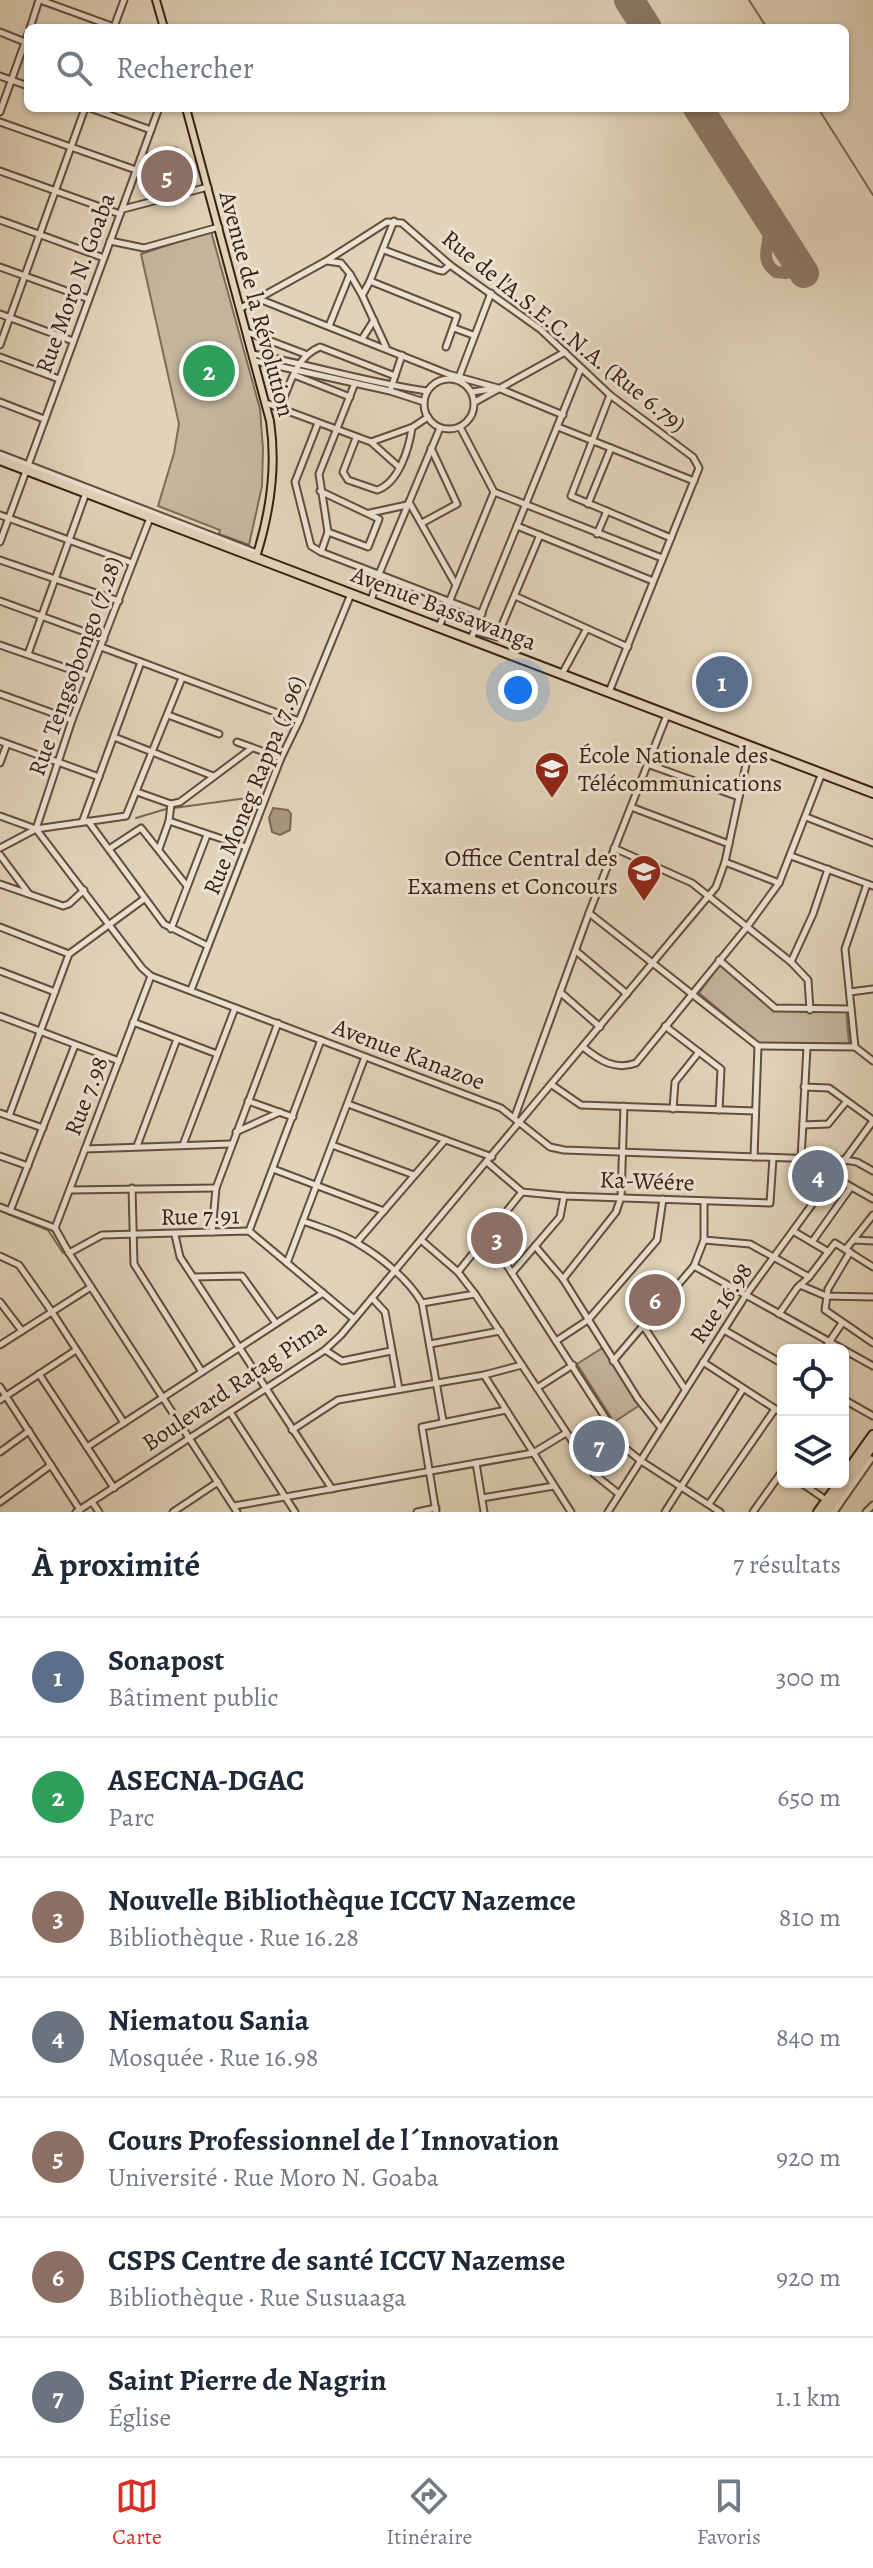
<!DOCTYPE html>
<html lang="fr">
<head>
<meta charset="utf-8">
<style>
  body { margin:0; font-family:Alegreya,serif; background:#f2f2f3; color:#1f2937 }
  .controls { position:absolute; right:24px; bottom:24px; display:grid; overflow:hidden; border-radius:12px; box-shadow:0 2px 6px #0004 }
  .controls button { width:72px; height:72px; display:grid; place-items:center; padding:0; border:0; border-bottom:2px solid #e0e1e3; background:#fff; color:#1f2937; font:40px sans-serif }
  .you { position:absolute; left:518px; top:690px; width:28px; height:28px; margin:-20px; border:6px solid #fff; border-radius:50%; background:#1a73e8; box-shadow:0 0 0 12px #1a73e833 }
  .badge { display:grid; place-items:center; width:52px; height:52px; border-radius:50%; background:#d93025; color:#fff; font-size:26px; font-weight:700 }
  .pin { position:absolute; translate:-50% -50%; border:4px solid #fff; box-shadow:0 2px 8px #0006 }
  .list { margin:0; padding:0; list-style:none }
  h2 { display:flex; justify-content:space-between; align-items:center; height:104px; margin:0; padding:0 32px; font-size:34px }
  h2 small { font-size:26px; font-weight:400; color:#747a83 }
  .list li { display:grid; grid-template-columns:52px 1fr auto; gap:24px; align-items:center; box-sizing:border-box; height:120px; padding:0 32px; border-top:2px solid #e0e1e3 }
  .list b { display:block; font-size:30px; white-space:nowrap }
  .list p { margin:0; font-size:26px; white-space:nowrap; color:#747a83 }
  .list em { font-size:26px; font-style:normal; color:#747a83 }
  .icon { flex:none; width:44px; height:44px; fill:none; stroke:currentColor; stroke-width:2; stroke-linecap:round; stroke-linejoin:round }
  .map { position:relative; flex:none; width:873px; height:1512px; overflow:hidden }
  .search { position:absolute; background:#fff; box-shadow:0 2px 6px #0004; left:24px; right:24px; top:24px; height:88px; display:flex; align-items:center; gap:20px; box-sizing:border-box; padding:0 28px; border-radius:12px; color:#747a83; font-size:30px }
  .sheet { height:944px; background:#fff }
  nav { display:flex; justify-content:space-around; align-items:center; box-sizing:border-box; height:112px; border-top:2px solid #e0e1e3; background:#fff; font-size:22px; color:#747a83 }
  nav a { display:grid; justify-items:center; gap:4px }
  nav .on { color:#d93025 }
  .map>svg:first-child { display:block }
  .green { fill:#c4b59d; stroke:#7e6b58; stroke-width:2 }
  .water { fill:#a89681; stroke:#7b6755; stroke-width:2 }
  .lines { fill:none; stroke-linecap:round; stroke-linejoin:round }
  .stream { stroke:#7b6755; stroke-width:2 }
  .taxiway { stroke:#8c7a66; stroke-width:12 }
  .runway { stroke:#8c7a66; stroke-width:30 }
  .minor-casing { stroke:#624e3c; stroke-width:9 }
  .major-casing { stroke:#382113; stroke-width:10 }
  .highway-casing { stroke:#382113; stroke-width:12 }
  .minor { stroke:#ece2d2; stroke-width:5 }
  .major { stroke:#e1d3b9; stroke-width:6 }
  .highway { stroke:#e1d3b9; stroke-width:8 }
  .labels { text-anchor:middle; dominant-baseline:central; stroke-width:6; stroke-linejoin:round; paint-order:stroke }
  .street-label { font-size:24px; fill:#382113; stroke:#ece2d2 }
  .poi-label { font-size:24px; fill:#382113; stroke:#ece2d2; text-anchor:start }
</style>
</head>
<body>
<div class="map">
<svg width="873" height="1512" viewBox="0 0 873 1512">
  <rect width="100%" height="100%" fill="#e1d3b9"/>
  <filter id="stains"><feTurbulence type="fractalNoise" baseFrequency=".0025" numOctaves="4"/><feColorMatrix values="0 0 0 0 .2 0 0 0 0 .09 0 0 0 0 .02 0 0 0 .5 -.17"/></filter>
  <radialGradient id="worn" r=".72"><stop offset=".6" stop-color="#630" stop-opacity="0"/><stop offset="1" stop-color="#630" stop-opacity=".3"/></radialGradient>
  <!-- green -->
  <g class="green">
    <polygon points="211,231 260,409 263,449 262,486 249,545 219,534 220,530 158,506 174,453 179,424 141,254"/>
    <polygon points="722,962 775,1007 846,1008 849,1043 761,1045 699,993"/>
    <polygon points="604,1347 640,1405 614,1422 577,1364"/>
  </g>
  <!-- water -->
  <polygon class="water" points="273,808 288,810 291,814 290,830 280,835 272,832 269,818"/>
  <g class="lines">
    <!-- stream -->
    <g class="stream">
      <polyline points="749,0 767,28"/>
      <polyline points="818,108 873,195"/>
      <polyline points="174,808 262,796"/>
      <polyline points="136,818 166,809"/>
      <polyline points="105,822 128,819"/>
      <polyline points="0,845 7,842"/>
      <polyline points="0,930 63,955"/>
      <polyline points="0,1211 48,1230 63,1253"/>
    </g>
    <!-- taxiway -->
    <path class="taxiway" d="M764,211C766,217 769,223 769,230C769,247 759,260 776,272L786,273L797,263C800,248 794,238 780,235"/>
    <!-- runway -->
    <g class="runway">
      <polyline points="629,0 647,28"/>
      <polyline points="698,108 804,273"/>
    </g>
    <defs>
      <g id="minor">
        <polyline points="40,0 117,28"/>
        <polyline points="114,27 124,0"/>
        <polyline points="30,28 39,0"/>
        <polyline points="0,32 25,42"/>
        <polyline points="0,76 28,86"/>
        <polyline points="90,108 151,130"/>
        <polyline points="0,112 28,34"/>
        <polyline points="0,122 136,170"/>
        <polyline points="141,158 175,151"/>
        <polyline points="0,171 120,214"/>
        <polyline points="123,209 208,187"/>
        <polyline points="0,220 104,258"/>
        <polyline points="110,241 144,248 219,227"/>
        <polyline points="384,250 438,270 443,271 450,265"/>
        <polyline points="327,261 341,263 350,274 362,295 386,347"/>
        <polyline points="0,267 89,299"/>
        <polyline points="370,281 457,316 446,347"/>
        <polyline points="363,294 370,281 394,221"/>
        <polyline points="259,299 448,374 498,388 563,415"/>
        <polyline points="241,308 326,261 387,222 402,223 450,265 540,329 610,395 693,457 699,468 609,692"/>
        <polyline points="0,314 73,341"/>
        <polyline points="329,326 350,274"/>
        <polyline points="454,328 473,335"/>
        <polyline points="247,332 305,354"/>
        <polyline points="362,339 374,320"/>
        <polyline points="0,345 85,108"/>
        <path d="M253,354C312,365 369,383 427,391"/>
        <polyline points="0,357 59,379"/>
        <polyline points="255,361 390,391 424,402"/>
        <polyline points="294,375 350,397"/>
        <polyline points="459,377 491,293"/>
        <circle cx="449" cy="404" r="25"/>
        <polyline points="391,388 402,355"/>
        <polyline points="472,392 491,389"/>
        <polyline points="610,395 571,496 671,538"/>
        <polyline points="0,402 44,419"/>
        <polyline points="475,402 565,352"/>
        <polyline points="266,403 371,442 413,427 428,417"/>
        <path d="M280,408C290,385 295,357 320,347L395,376"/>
        <polyline points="318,423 295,482 311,546 321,552 482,614"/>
        <polyline points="460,427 494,492"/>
        <polyline points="558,427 694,481"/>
        <path d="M356,438L343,472L348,480L377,490C399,483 409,448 412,428"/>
        <polyline points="371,442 399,467"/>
        <polyline points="0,454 257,553"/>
        <polyline points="320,491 379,519 368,547 328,532"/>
        <polyline points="494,492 662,558"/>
        <polyline points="409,502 456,585"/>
        <polyline points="588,504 611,448"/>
        <polyline points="370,513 407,505"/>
        <polyline points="0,515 132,563"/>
        <polyline points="422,523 457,504 431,448"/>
        <polyline points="517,526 653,581"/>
        <polyline points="597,534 607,511"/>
        <polyline points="0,542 159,108"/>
        <polyline points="321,552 328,532 319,474 355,383"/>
        <polyline points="0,560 119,601"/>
        <polyline points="515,596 628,647"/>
        <polyline points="0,601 104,639"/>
        <polyline points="371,601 379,574 440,428"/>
        <polyline points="439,627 494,492"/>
        <polyline points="475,631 497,637 540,535"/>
        <polyline points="471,639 581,368"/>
        <polyline points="0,645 89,676"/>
        <polyline points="101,647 299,721"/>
        <polyline points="28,654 86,493"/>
        <polyline points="562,674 586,630"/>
        <polyline points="0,694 72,720"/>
        <polyline points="168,715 219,734"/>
        <polyline points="114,737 213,776"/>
        <polyline points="0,741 99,777"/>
        <polyline points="237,742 281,758"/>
        <polyline points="0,763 7,744"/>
        <polyline points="647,764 739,797"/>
        <polyline points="137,792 171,804 180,802 252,748"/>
        <polyline points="631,807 729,844"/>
        <polyline points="0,816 36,829 142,968 151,976 501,1108 550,1147 564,1150 844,1160 857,1162 873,1171"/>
        <polyline points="806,817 873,843"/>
        <polyline points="83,820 141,662"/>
        <polyline points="88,821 164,924 208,946"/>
        <polyline points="169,821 246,847"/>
        <polyline points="36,829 72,720 150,518"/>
        <polyline points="0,848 36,829 126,816 182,678"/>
        <polyline points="614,848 692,883 791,962 808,980 810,1010"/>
        <polyline points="109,849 141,828 187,886"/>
        <polyline points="159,849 169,821 171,804"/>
        <polyline points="0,855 29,894"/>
        <polyline points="791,856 873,886"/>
        <polyline points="725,862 779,883"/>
        <polyline points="0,884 63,906 69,904 84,890"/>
        <polyline points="589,913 758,1046 855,1047 873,1061"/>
        <polyline points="0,927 69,954"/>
        <polyline points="171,929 207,835"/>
        <polyline points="576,951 627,994"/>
        <polyline points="719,960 775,1008 851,1009"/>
        <polyline points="791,962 813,914 828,869"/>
        <polyline points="0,971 55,992"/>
        <polyline points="191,990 281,758 299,721 351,594"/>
        <polyline points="560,992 600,1027"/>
        <polyline points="850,992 873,989"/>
        <polyline points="0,1016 119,1061"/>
        <polyline points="133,1022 217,1054"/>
        <polyline points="665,1026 721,1069 719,1110"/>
        <path d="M583,1047C599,1060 615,1071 636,1063L747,927L779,883L822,773"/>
        <polyline points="855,1047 845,949 867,884"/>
        <polyline points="552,1085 581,1105 755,1111"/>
        <polyline points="804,1087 829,1088 873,1120"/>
        <polyline points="248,1101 293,1117"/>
        <polyline points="348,1104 492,1157"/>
        <polyline points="673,1109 675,1082 699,1052"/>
        <polyline points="0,1113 43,1128"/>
        <polyline points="9,1116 69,954 144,899"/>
        <polyline points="515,1116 589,913 667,715"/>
        <polyline points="803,1125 828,1124 846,1102"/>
        <polyline points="236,1132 280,1112"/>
        <polyline points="183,1145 235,1008"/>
        <polyline points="332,1145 414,1175"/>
        <polyline points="137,1146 177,1039"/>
        <polyline points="85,1149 231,1144"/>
        <polyline points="0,1156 28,1166"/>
        <polyline points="754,1157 758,1046"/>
        <polyline points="801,1159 807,1047"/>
        <polyline points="487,1162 522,1192 564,1196 770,1203 773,1158"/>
        <polyline points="273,1169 384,1211"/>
        <polyline points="832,1176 873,1199"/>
        <polyline points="132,1188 134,1264 202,1372"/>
        <polyline points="70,1190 216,1188"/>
        <polyline points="0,1207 55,1228"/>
        <polyline points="10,1211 75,1045"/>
        <path d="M303,1221C321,1228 341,1233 357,1243C381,1257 408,1279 422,1303L443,1421"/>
        <polyline points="55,1228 69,1253 237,1512"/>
        <polyline points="55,1228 151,976"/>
        <polyline points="249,1231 321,1040"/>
        <polyline points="793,1231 827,1251"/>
        <polyline points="212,1232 216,1188 278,1023"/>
        <polyline points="175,1235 180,1257 332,1489"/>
        <polyline points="488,1236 625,1448 641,1461 720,1512"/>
        <polyline points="421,1240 458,1272 475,1294 594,1474 619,1494"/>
        <polyline points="704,1240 750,1244 809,1277 797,1288 779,1314"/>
        <polyline points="854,1240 873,1241"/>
        <polyline points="357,1242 445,1140"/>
        <polyline points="812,1242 851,1187"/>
        <polyline points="535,1246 563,1279 638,1399 661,1428"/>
        <polyline points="846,1249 873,1215"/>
        <polyline points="850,1252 828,1289 825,1310 873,1343"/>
        <polyline points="69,1253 102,1235 249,1231 354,1319"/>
        <polyline points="0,1256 19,1265 52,1312 124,1423"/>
        <polyline points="287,1263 365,1057"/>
        <polyline points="694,1266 873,1366"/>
        <polyline points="458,1272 522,1192"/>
        <polyline points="512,1273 560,1217 564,1196"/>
        <polyline points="194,1277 242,1276 275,1322"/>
        <polyline points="809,1277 835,1243 873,1267"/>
        <polyline points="563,1279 616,1212 621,1197 624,1106"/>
        <polyline points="800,1285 826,1296 873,1297"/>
        <polyline points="372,1298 385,1312 399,1389"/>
        <polyline points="0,1302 22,1331"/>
        <polyline points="422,1303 475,1294"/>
        <polyline points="644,1327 685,1389"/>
        <polyline points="724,1330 783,1364"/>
        <polyline points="556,1341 588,1320 657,1240 663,1199"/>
        <polyline points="430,1344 500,1331"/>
        <polyline points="0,1345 91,1287"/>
        <polyline points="325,1350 342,1361 391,1351"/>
        <polyline points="824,1350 842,1323"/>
        <polyline points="613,1361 694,1266 704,1240 704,1202"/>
        <polyline points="703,1362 783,1414"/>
        <polyline points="39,1374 114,1488"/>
        <polyline points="484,1375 571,1512"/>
        <polyline points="0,1387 80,1510"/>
        <polyline points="537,1388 573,1365"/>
        <polyline points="843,1399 873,1416"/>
        <polyline points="0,1400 76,1350"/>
        <polyline points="230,1412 295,1512"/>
        <polyline points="292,1430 338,1400 484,1375 522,1365"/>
        <polyline points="87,1447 323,1293"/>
        <polyline points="0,1452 29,1431"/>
        <polyline points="476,1463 484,1512"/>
        <polyline points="800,1482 826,1500"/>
        <polyline points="482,1498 554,1486"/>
        <polyline points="0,1502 51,1465"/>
        <polyline points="92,1502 99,1512"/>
        <polyline points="709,1504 775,1409"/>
        <polyline points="234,1506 533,1453 566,1433"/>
        <polyline points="76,1512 325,1350 341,1335 716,887 725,862 750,746"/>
        <polyline points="173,1512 218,1482"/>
        <polyline points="417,1512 436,1508"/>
        <polyline points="436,1512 422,1427 506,1410"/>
        <polyline points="608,1512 746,1295 873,1121"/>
        <polyline points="665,1512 743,1389"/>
        <polyline points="753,1512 783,1470"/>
        <polyline points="834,1512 871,1459"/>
        <polyline points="866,1512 873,1505"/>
      </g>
      <g id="major">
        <polyline points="156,0 164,28"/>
        <path d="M186,108L270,421C277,467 270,513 256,557"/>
      </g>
      <g id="highway">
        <polyline points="0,460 873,793"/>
        <polyline points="843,1477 873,1435"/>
        <polyline points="818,1512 840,1482"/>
        <polyline points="827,1512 873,1445"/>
      </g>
    </defs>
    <!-- minor casing -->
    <use href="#minor" class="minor-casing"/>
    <!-- major casing -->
    <use href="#major" class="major-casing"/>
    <!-- highway casing -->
    <use href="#highway" class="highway-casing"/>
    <!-- minor -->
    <use href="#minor" class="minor"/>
    <!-- major -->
    <use href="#major" class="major"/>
    <!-- highway -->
    <use href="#highway" class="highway"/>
  </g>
  <!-- icons -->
  <defs>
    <symbol id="university-pin" viewBox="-11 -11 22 30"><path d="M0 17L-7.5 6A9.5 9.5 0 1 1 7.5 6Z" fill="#8f2418" stroke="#ece2d2"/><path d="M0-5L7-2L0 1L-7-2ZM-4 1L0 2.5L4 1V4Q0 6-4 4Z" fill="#fff"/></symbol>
  </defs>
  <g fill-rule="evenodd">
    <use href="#university-pin" x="532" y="749" width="40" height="54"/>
    <use href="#university-pin" x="624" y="852" width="40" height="54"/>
  </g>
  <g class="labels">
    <!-- street labels -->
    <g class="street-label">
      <text transform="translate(75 283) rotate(-70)">Rue Moro N. Goaba</text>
      <text transform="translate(257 304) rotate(75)">Avenue de la Révolution</text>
      <text transform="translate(564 331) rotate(39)">Rue de l'A.S.E.C.N.A. (Rue 6.79)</text>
      <text transform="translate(444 608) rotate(21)">Avenue Bassawanga</text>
      <text transform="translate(75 666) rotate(-70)">Rue Tengsobongo (7.28)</text>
      <text transform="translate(254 785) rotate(-68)">Rue Moneg Rappa (7.96)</text>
      <text transform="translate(409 1054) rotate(21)">Avenue Kanazoe</text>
      <text transform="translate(86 1096) rotate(-69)">Rue 7.98</text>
      <text transform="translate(647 1181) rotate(2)">Ka-Wéére</text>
      <text transform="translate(200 1216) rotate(-1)">Rue 7.91</text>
      <text transform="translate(721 1303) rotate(-56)">Rue 16.98</text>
      <text transform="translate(234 1385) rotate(-34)">Boulevard Ratag Pima</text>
    </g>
    <!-- poi labels -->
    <g class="poi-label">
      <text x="578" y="755">École Nationale des<tspan x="578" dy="28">Télécommunications</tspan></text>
      <text x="618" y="858" text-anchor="end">Office Central des<tspan x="618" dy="28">Examens et Concours</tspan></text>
    </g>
  </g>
  <rect width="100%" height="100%" filter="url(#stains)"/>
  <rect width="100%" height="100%" fill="url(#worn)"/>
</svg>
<div class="controls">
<button><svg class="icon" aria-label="locate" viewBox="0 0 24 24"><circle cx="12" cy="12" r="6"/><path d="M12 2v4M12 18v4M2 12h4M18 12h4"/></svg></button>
<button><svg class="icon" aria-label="layers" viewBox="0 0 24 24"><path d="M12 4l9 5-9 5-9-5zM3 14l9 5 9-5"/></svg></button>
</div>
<div class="you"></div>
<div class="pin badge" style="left:722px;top:682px;background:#5c6f8a">1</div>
<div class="pin badge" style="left:209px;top:371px;background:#2e9e5b">2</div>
<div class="pin badge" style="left:497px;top:1238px;background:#8d6e63">3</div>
<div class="pin badge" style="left:818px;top:1176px;background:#6b7280">4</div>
<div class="pin badge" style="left:167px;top:176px;background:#8d6e63">5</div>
<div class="pin badge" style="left:655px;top:1300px;background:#8d6e63">6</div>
<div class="pin badge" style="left:599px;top:1446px;background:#6b7280">7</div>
<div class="search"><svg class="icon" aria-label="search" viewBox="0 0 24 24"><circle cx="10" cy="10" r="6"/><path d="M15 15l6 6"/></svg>Rechercher</div>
</div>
<section class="sheet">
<h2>À proximité<small>7 résultats</small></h2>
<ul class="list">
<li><span class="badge" style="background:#5c6f8a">1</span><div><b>Sonapost</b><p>Bâtiment public</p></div><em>300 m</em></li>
<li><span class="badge" style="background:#2e9e5b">2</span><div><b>ASECNA-DGAC</b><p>Parc</p></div><em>650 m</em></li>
<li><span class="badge" style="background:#8d6e63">3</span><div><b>Nouvelle Bibliothèque ICCV Nazemce</b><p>Bibliothèque · Rue 16.28</p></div><em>810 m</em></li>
<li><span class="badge" style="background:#6b7280">4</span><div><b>Niematou Sania</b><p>Mosquée · Rue 16.98</p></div><em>840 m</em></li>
<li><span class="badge" style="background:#8d6e63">5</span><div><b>Cours Professionnel de l´Innovation</b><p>Université · Rue Moro N. Goaba</p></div><em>920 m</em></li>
<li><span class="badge" style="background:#8d6e63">6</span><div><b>CSPS Centre de santé ICCV Nazemse</b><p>Bibliothèque · Rue Susuaaga</p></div><em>920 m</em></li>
<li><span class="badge" style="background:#6b7280">7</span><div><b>Saint Pierre de Nagrin</b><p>Église</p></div><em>1.1 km</em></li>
</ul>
</section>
<nav>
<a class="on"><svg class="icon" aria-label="map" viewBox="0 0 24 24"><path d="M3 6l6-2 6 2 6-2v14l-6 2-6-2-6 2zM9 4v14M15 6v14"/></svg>Carte</a>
<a><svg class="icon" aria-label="directions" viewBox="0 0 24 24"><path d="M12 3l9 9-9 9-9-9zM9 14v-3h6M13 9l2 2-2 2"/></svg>Itinéraire</a>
<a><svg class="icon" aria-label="saved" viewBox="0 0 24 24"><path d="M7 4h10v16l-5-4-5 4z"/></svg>Favoris</a>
</nav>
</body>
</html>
